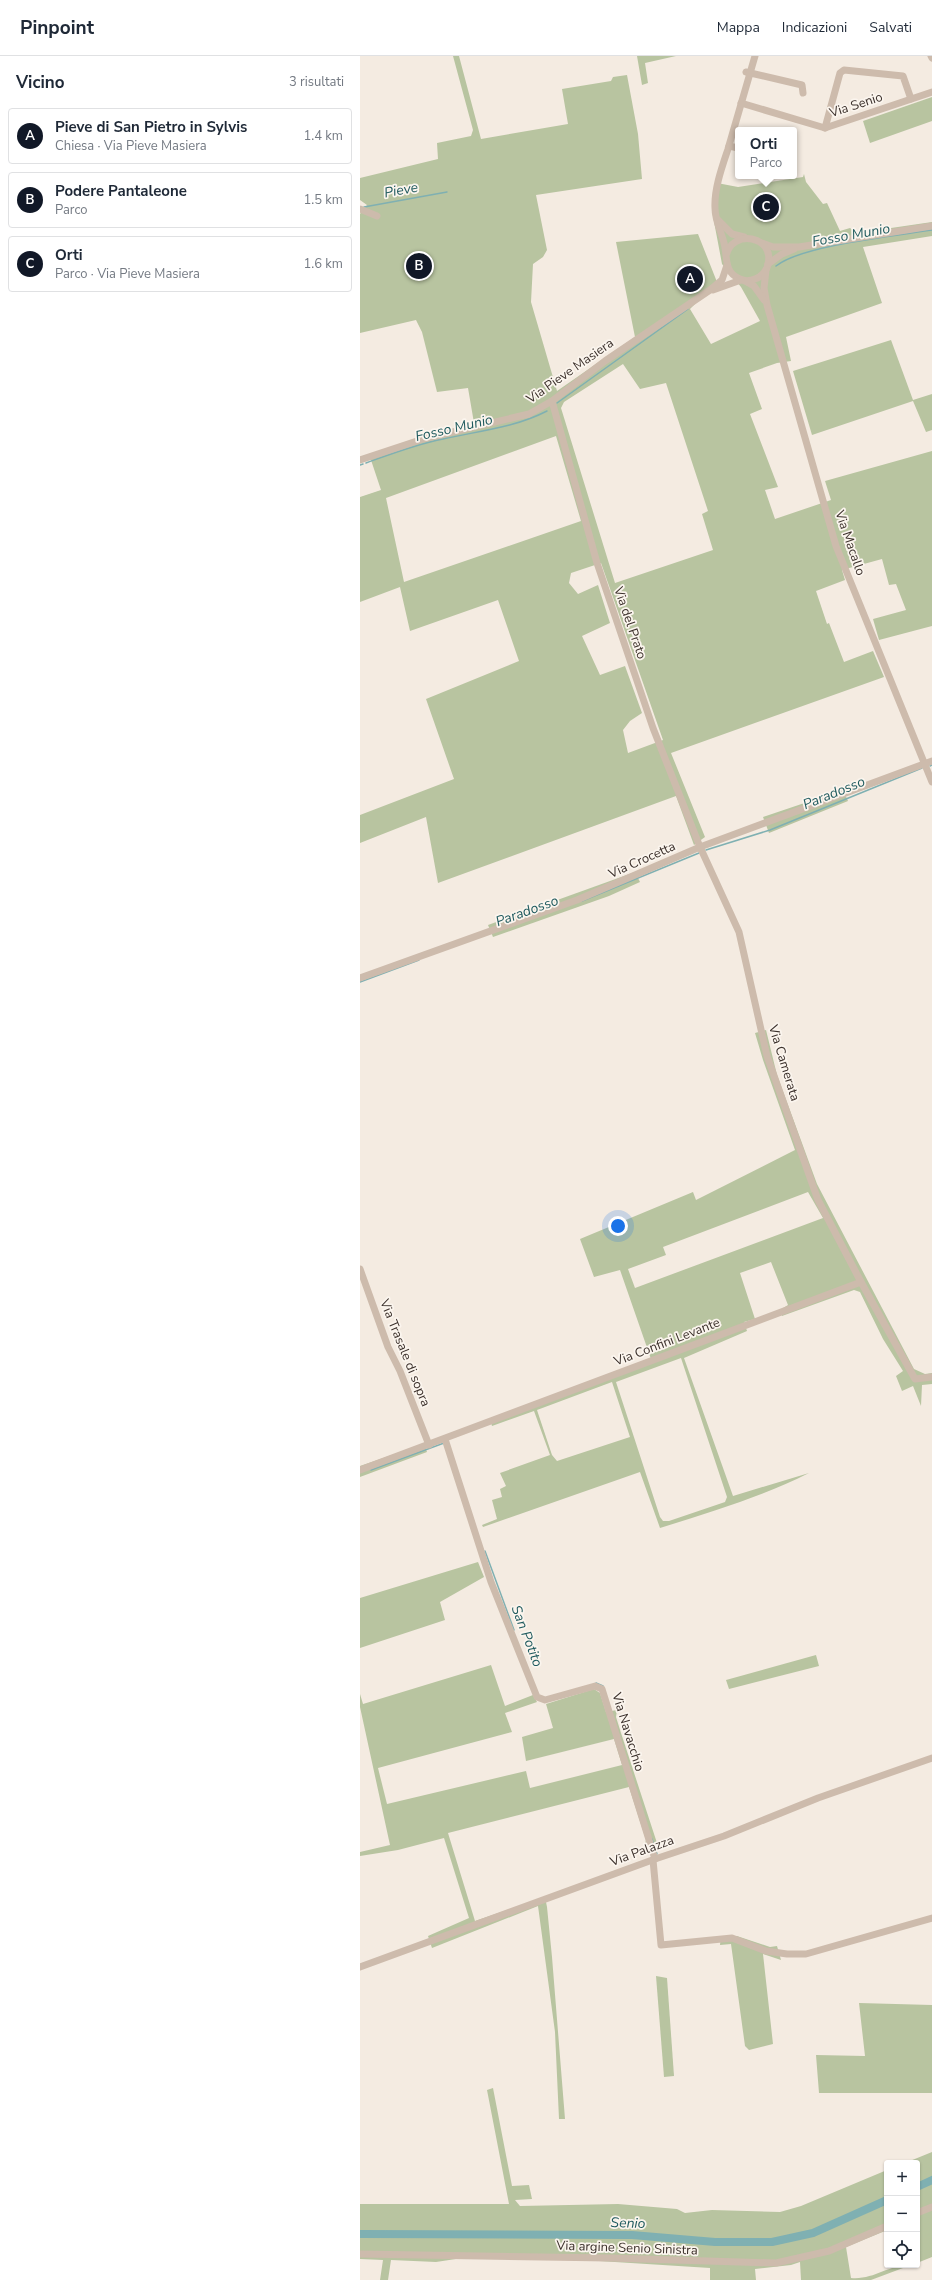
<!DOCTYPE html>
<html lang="it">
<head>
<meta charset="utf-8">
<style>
  body { margin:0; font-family:"Nunito Sans",sans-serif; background:#f2f2f3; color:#1f2937 }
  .controls { position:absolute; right:12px; bottom:12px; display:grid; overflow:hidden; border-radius:4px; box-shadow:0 1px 3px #0004 }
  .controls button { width:36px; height:36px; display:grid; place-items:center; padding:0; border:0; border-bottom:1px solid #e0e1e3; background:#fff; color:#1f2937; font:20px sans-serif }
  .you { position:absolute; left:258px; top:1170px; width:14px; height:14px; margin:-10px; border:3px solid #fff; border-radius:50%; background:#1a73e8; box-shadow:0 0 0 6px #1a73e833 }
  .badge { display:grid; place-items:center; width:26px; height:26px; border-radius:50%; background:#111827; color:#fff; font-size:13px; font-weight:700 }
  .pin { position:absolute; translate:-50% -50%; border:2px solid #fff; box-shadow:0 1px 4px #0006 }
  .popup { position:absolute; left:375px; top:71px; width:62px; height:52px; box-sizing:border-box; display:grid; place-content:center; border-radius:4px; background:#fff; filter:drop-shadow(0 1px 3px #0005); font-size:13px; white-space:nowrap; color:#747a83 }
  .popup b { font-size:15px; color:#1f2937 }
  .popup::after { content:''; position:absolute; left:50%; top:100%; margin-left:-8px; border:8px solid transparent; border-top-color:#fff }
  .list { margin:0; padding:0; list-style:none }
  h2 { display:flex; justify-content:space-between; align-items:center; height:52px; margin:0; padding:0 16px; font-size:17px }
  h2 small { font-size:13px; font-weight:400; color:#747a83 }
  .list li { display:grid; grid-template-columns:26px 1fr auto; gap:12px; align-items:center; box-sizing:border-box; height:56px; margin:0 8px 8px; padding:0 8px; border:1px solid #e0e1e3; border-radius:4px }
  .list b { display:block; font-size:15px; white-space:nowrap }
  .list p { margin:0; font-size:13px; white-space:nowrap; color:#747a83 }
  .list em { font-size:13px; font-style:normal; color:#747a83 }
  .icon { flex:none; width:22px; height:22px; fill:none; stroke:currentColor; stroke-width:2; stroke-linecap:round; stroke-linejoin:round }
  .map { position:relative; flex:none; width:572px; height:2224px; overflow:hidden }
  header { display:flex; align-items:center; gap:24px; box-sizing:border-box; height:56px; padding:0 20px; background:#fff; border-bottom:1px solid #e0e1e3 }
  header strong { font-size:19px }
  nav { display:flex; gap:22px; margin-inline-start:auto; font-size:14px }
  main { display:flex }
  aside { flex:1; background:#fff }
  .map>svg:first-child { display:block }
  .green { fill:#b8c4a0; fill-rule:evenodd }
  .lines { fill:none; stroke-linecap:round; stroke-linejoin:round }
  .stream { stroke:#7fb0b2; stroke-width:1.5 }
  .river { stroke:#7fb0b2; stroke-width:8 }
  .minor { stroke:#cdbbac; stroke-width:7 }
  .labels { text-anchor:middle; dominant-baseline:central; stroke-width:3.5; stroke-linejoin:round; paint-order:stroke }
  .street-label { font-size:13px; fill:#3b302b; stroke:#fbf5ee }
  .water-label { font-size:14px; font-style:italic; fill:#1f5a5e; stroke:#fbf5ee }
</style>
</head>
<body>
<header>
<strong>Pinpoint</strong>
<nav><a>Mappa</a><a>Indicazioni</a><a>Salvati</a></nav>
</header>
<main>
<aside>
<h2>Vicino<small>3 risultati</small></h2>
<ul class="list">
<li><span class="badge">A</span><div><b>Pieve di San Pietro in Sylvis</b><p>Chiesa · Via Pieve Masiera</p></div><em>1.4 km</em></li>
<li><span class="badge">B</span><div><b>Podere Pantaleone</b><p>Parco</p></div><em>1.5 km</em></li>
<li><span class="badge">C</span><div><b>Orti</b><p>Parco · Via Pieve Masiera</p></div><em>1.6 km</em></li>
</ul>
</aside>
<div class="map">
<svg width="572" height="2224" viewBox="0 0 572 2224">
  <rect width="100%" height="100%" fill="#f4ebe1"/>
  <!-- green -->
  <g class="green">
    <path d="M93,0H99L121,83L208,68L202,33L251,25L253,21L267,19L278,78L282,123L176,139L187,194L183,201L173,208L171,246L197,335L275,281L256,186L338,178L357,226L330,253L351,288L400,265L381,231L362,208L352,155L357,127L378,131L443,121L444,118L446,126L463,148L467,147L480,175L490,172L497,177L572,166V180L503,191L522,247L426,281L431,305L417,307L389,317L402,353L390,358L418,431L405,434L415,463L471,444L465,425L572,395V570L519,584L513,563L546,554L536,528L529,529L522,503L482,514L485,524L456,535L467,568L469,567L484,606L513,595L524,621L311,697L345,781L334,789L316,740L78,827L66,761L0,787V759L94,723L66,643L159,605L138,544L50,575L40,531L0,546V441L21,434L9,398L114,367L108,332L77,336L62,276L56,264L0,277V158L7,149L0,144V122L78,103L77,87L111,80L113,74ZM263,308L280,333L306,327L348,455L342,458L353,494L255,527L201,352L204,346ZM196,380L221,465L44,526L26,442ZM241,507L303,684L268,697L263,674L270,665L282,657L265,610L240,619L222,580L250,567L238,529L218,538L209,527L211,517Z"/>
    <polygon points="277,0 316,0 285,7 288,27 282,29"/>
    <polygon points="572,41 572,65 510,87 503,65"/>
    <polygon points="531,284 553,344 572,338 572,374 566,376 553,345 452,379 433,315"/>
    <polygon points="483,734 488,745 409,777 403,761"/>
    <polygon points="275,816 280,826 249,840 133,881 128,869"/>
    <path d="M406,974L417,1019L457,1128L554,1313L565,1318L572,1317V1328L562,1329L561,1350L553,1330L542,1335L536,1320L543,1315L523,1283L500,1236L494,1234L422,1260L420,1254L428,1249L411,1206L380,1217L395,1263L384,1266L387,1275L324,1302L373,1440L449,1417C401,1441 351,1456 300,1472L280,1416L123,1471L122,1469L137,1463L132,1444L142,1441L140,1433L146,1430L140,1417L190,1399L174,1355L132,1370L130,1363L291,1303L260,1214L234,1221L220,1183L333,1136L336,1144L435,1094L403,1004L395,977ZM448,1136L463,1162L275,1232L268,1213L306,1199L303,1191ZM321,1302L367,1441L365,1446L309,1465H303L300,1461L256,1326ZM252,1326L270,1381L197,1405L192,1399L177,1354Z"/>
    <polygon points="64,1388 67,1396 0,1421 0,1410"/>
    <polygon points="118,1506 124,1521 80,1546 85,1564 0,1592 0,1542"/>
    <polygon points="456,1599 459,1610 369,1633 366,1624"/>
    <polygon points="131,1609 145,1650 173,1639 177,1646 145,1657 152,1676 18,1712 27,1748 166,1715 170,1732 262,1709 254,1683 166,1705 162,1681 193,1672 186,1648 234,1633 240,1637 246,1656 257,1654 256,1661 261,1677 297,1787 285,1788 286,1784 269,1731 88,1777 115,1865 185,1841 187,1851 192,1901 205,2063 199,2063 195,1976 178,1850 72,1892 68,1880 109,1862 84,1782 38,1794 0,1800 0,1796 30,1789 0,1651 0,1638 3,1648"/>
    <polygon points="361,1880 377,1880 410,1891 417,1890 421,1904 403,1898 413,1988 389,1994 385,1990 371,1888 360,1889"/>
    <polygon points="296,1920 307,1922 314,2020 304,2021"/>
    <polygon points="499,1947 572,1949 572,2037 459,2037 456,1999 505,2000"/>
    <path d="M133,2032L152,2130L169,2129L172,2143L155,2144L160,2150L258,2148L317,2153L325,2157L352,2154L420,2156L441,2150L527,2114V2179L525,2175L486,2191L491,2222C514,2224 527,2209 551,2209L511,2224H441L440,2206L431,2209L395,2213L396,2224H350V2212L129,2198L76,2206L31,2204L28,2224H20L23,2204L0,2203V2148H149L127,2034Z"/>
    <polygon points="572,2096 572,2201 557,2207 557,2107 545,2107"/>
  </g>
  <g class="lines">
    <!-- stream -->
    <g class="stream">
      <polyline points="4,151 87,136"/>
      <path d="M416,210C443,189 534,180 572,174"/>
      <polyline points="197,347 328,253"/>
      <path d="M6,407C31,398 57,388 83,383C118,375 154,372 187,355"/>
      <polyline points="0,409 3,408"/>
      <polyline points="570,710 572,709"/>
      <polyline points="346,794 410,774 562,712"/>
      <polyline points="222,845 339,797"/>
      <polyline points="0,926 59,904"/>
      <polyline points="11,1414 84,1387"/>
      <polyline points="125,1495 154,1574"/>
      <polyline points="236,1627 243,1630"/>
      <polyline points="292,1783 297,1798"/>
    </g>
    <!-- river -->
    <g class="river">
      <polyline points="557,2131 572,2124"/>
      <polyline points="0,2178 272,2179 355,2186 412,2186 453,2177 527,2144"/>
    </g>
    <!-- minor -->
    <g class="minor">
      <polyline points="571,0 572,2"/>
      <polyline points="386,16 442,29 443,37"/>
      <polyline points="381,47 465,72 572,36"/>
      <polyline points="465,72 480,17 484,14 543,20 551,43"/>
      <polyline points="369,90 378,92"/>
      <polyline points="0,153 17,160"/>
      <polyline points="358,164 372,178 384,181"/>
      <polyline points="402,187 413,191 439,191 572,170"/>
      <path d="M366,200C372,172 415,180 408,208C407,215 401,221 395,223C390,225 384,225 380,223C363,216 368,201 364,187C361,175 355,165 355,152C354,133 362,111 368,93C377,62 386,31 395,0"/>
      <polyline points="408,208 422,198 434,193"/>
      <polyline points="406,214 404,232 407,249 476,490 572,726"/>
      <polyline points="385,225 394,230 404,244"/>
      <polyline points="353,234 381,224"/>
      <polyline points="192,345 237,507 293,672 340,791 379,876 407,1000 458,1144 501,1226"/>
      <polyline points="0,404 63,383 169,358 192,345 245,305 350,234 362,224 367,209"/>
      <polyline points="0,922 217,844 340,791 572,705"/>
      <polyline points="0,1213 28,1291 40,1315 69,1389"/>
      <polyline points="85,1383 131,1526 177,1641 185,1644 235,1630 242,1633 295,1803"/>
      <polyline points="0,1414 501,1226 555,1323 572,1321"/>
      <polyline points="293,1804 301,1889 372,1882 406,1895 427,1898 446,1898 572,1862"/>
      <polyline points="0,1911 295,1803 364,1780 458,1742 572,1702"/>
      <polyline points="557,2157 572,2151"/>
      <polyline points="0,2198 249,2202 416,2207 469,2195 527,2170"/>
    </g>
  </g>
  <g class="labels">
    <!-- street labels -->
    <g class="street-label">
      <text transform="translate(496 49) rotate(-18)">Via Senio</text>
      <text transform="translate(210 315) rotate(-35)">Via Pieve Masiera</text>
      <text transform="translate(490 487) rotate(71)">Via Macallo</text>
      <text transform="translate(270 567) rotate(71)">Via del Prato</text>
      <text transform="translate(282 804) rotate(-24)">Via Crocetta</text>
      <text transform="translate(424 1007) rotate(73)">Via Camerata</text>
      <text transform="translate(307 1286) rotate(-21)">Via Confini Levante</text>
      <text transform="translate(45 1297) rotate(68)">Via Trasale di sopra</text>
      <text transform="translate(268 1676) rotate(73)">Via Navacchio</text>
      <text transform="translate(282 1795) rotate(-20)">Via Palazza</text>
      <text transform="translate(267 2192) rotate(2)">Via argine Senio Sinistra</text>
    </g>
    <!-- water labels -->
    <g class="water-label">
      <text transform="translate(41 134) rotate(-10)">Pieve</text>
      <text transform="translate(491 179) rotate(-10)">Fosso Munio</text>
      <text transform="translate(94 372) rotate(-13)">Fosso Munio</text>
      <text transform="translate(474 737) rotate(-22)">Paradosso</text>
      <text transform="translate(167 855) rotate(-20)">Paradosso</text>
      <text transform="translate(167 1580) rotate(69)">San Potito</text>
      <text transform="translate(268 2167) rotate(2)">Senio</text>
    </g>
  </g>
</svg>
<div class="controls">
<button>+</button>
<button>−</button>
<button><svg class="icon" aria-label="locate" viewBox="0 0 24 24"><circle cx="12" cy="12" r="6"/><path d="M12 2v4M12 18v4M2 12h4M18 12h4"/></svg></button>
</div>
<div class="you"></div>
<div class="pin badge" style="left:330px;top:223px">A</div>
<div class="pin badge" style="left:59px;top:210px">B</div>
<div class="pin badge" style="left:406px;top:151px">C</div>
<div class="popup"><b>Orti</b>Parco</div>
</div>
</main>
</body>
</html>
